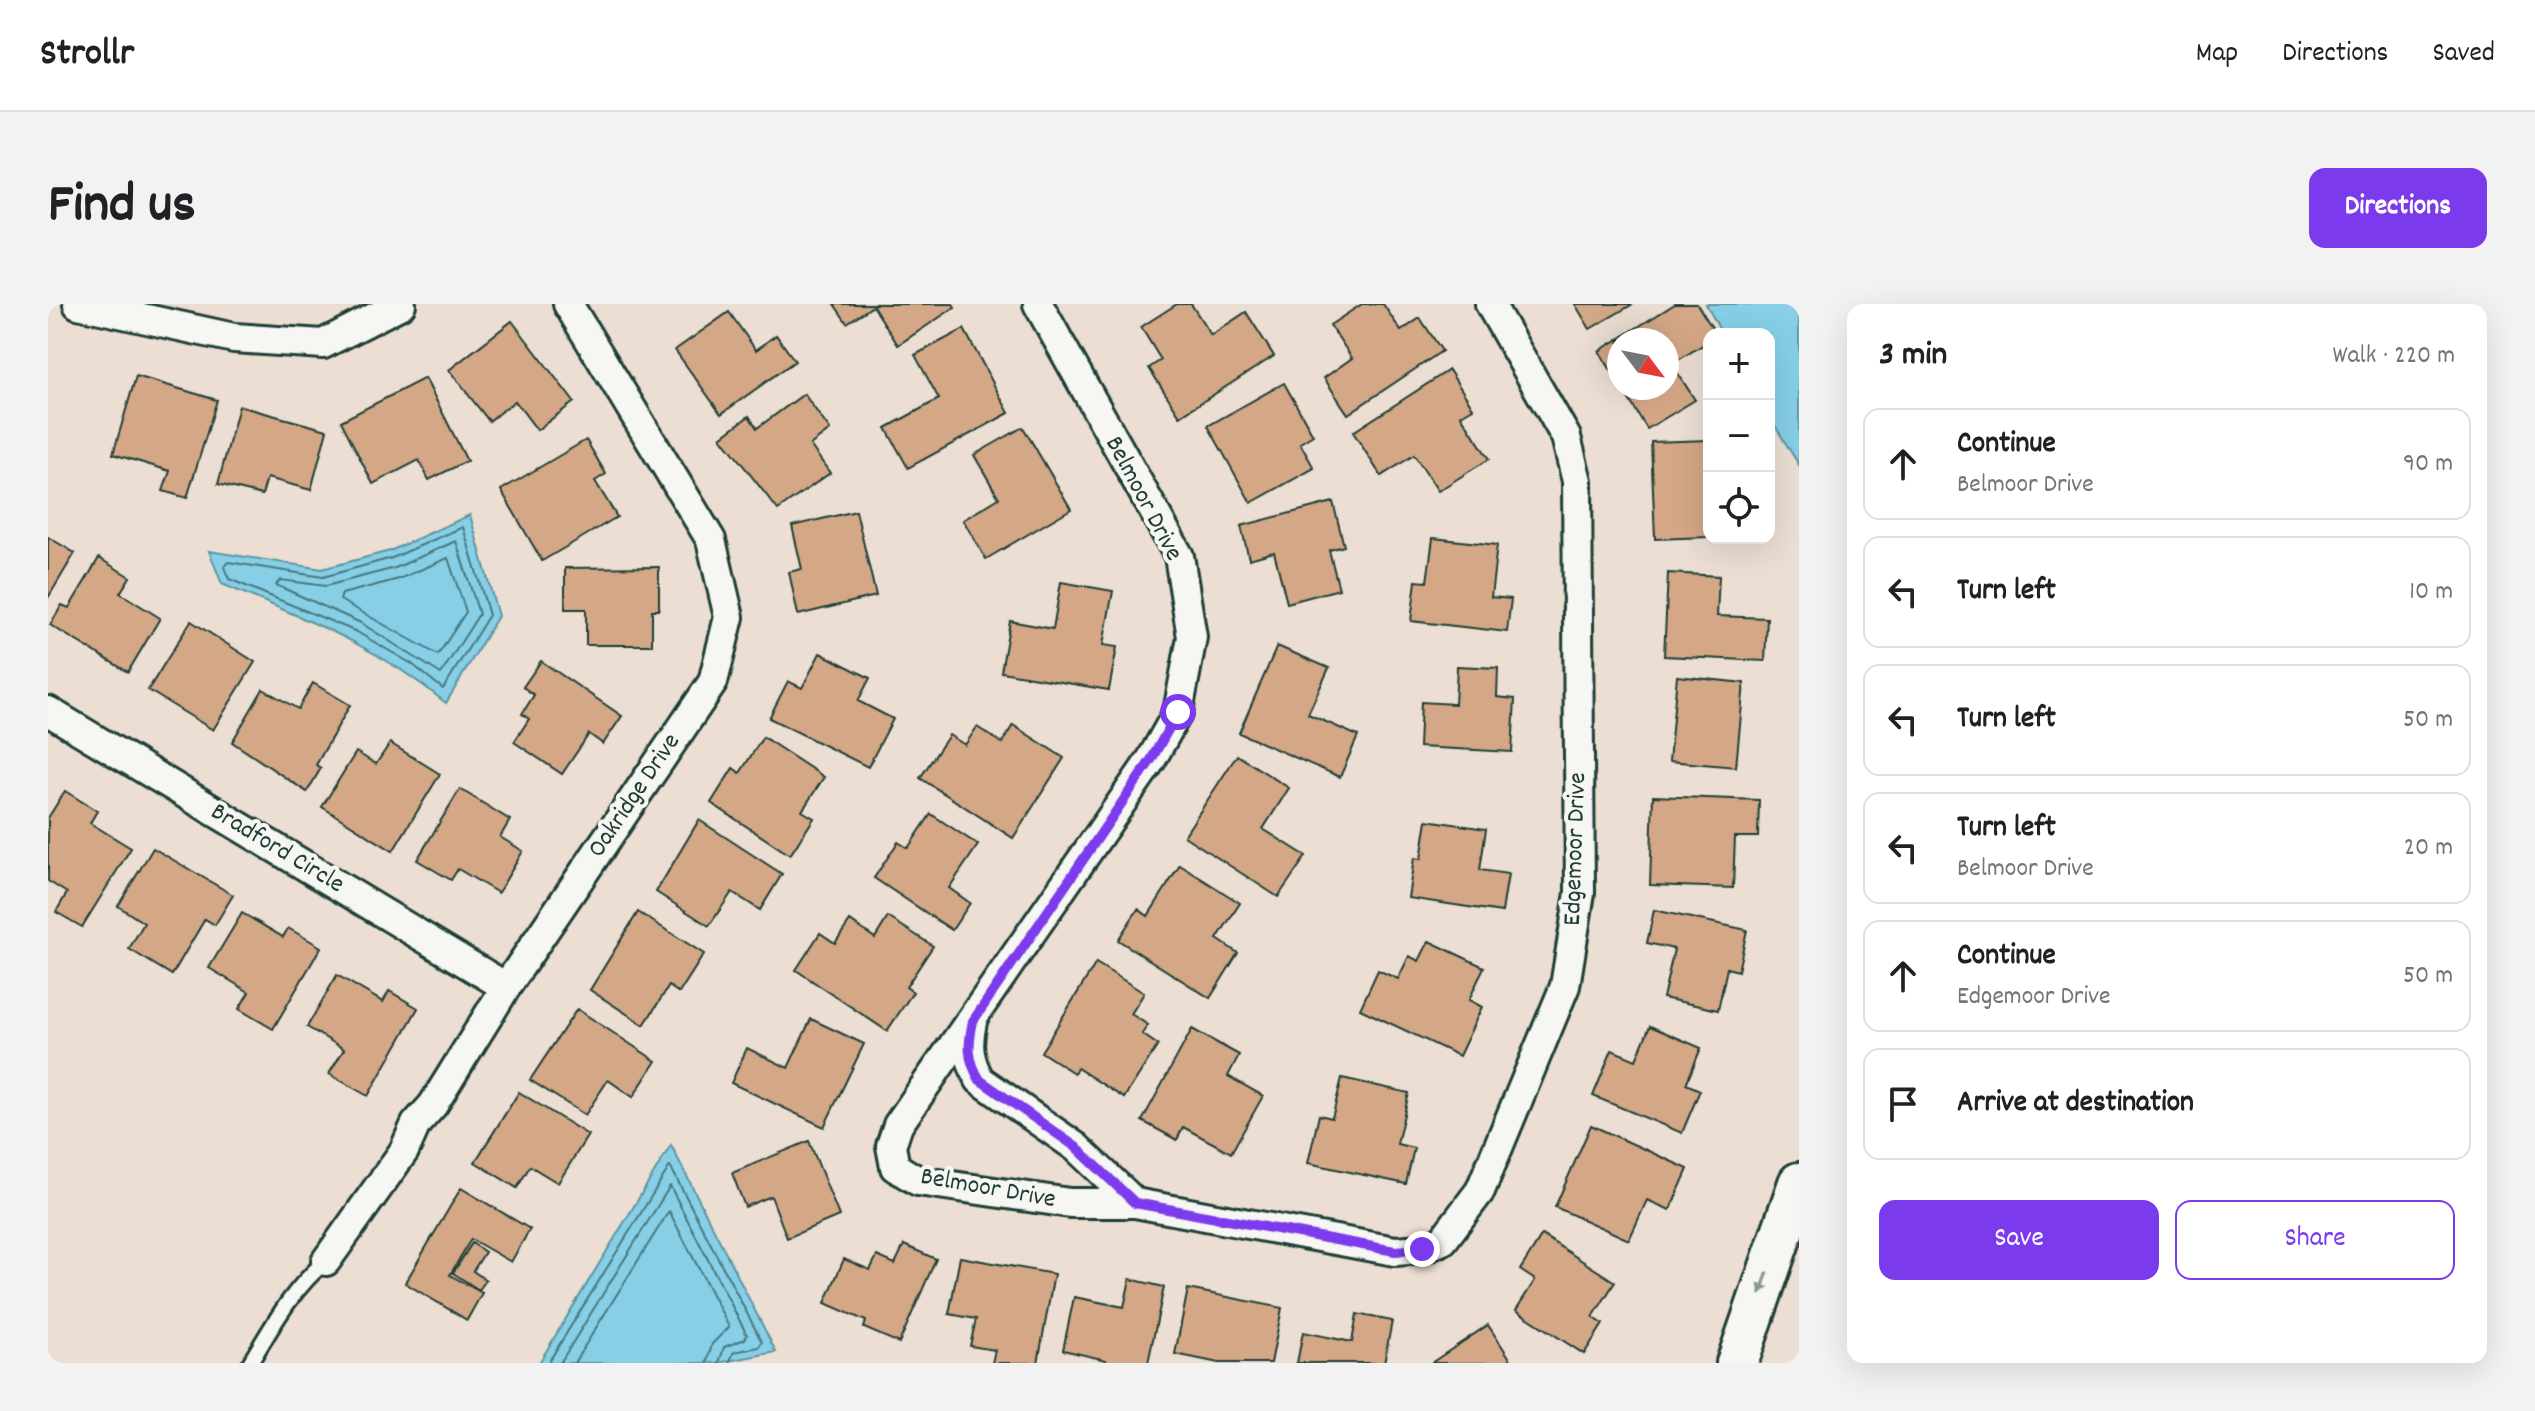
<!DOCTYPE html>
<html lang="en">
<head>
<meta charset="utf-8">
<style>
  body { margin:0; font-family:Dekko,sans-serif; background:#f2f2f2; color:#202124 }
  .controls { position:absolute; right:24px; top:24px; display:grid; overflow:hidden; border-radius:16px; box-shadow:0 8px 32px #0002 }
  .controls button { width:72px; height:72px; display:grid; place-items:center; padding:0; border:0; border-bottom:2px solid #e0e0e0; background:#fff; color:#202124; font:40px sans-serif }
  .compass { position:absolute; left:1559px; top:24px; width:72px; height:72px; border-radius:50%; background:#fff; box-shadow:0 8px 32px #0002; rotate:122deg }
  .stop { position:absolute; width:24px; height:24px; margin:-18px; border:6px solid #7c3aed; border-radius:50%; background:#fff }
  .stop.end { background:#7c3aed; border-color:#fff; box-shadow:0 2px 8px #0008 }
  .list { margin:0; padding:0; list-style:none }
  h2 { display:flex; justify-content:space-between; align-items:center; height:104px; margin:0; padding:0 32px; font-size:34px }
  h2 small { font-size:26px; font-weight:400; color:#757577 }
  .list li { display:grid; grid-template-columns:52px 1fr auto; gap:24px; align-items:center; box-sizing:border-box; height:112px; margin:0 16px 16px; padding:0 16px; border:2px solid #e0e0e0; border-radius:16px }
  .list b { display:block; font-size:30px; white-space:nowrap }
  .list p { margin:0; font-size:26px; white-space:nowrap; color:#757577 }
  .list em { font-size:26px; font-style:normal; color:#757577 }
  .actions { display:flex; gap:16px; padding:24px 32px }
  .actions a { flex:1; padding:18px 0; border:2px solid #7c3aed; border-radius:16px; text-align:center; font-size:28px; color:#7c3aed }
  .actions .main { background:#7c3aed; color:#fff }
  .icon { flex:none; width:44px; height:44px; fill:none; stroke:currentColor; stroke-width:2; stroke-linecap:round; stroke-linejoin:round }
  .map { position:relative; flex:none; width:1751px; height:1059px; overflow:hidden; border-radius:16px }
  header { display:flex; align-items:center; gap:48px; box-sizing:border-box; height:112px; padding:0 40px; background:#fff; border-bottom:2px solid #e0e0e0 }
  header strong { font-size:38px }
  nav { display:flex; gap:44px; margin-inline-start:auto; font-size:28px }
  .intro { display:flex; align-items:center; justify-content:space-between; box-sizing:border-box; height:192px; padding:0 48px }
  h1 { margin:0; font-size:56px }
  .button { padding:20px 36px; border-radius:16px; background:#7c3aed; color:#fff; font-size:28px; font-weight:700 }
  main { display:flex; gap:48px; padding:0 48px }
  aside { flex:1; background:#fff; border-radius:16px; box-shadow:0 8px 32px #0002 }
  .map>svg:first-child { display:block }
  .water { fill:#86cfe7; stroke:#5d959f; stroke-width:2 }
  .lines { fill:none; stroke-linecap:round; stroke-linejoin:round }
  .shore { stroke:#48777c; stroke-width:2 }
  .building { fill:#d4a786; stroke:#1f3d34; stroke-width:2 }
  .lane-casing { stroke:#1f3d34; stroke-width:20 }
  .street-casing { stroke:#1f3d34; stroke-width:34 }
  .secondary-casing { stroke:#1f3d34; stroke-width:46 }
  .lane { stroke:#f6f6f2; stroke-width:14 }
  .street { stroke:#f6f6f2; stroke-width:28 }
  .secondary { stroke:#f6f6f2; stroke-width:40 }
  .oneway { fill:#8a9a93 }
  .route { stroke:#7c3aed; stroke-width:10 }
  .labels { text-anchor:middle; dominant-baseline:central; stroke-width:8; stroke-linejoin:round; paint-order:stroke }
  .street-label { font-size:26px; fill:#1f3d34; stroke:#f6f6f2 }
</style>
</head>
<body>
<header>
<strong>Strollr</strong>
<nav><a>Map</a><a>Directions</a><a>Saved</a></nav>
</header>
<div class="intro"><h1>Find us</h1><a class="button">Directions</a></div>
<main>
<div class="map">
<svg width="1751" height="1059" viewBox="0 0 1751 1059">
  <rect width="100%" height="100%" fill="#ecded2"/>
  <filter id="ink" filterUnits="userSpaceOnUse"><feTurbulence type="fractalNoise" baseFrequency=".0125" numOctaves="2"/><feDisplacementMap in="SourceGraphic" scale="16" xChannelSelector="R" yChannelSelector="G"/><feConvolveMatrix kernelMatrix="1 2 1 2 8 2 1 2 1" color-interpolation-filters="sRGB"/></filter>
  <g filter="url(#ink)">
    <!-- water -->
    <g class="water">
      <polygon points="1658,0 1751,0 1751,161 1721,112 1721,30 1674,30"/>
      <path d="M422,211L450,312L398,399C325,339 259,316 174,280L161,247L274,265L342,247Z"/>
      <polygon points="623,841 728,1048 670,1059 491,1059"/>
    </g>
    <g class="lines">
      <!-- shore -->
      <g class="shore">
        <polygon points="415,223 441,311 395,385 364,360 309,328 181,275 176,263 180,258 275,273 344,254"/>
        <polygon points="408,237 431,310 393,370 313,319 228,281 232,276 278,282 347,264"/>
        <polygon points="400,254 418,308 390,351 292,296 294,290 351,275"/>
        <polyline points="500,1059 622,862 714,1038 711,1043 686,1048 681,1059"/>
        <polyline points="512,1059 622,882 699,1031 697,1035 676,1043 671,1059"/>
        <polyline points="526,1059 621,907 681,1023 664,1040 659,1059"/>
      </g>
    </g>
    <!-- building -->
    <g class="building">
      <polygon points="786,0 905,0 907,3 850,41 825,2 799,19"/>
      <polygon points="1129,0 1143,0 1163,31 1198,8 1226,52 1132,112 1101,64 1113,56 1093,23"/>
      <polygon points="1314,0 1335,0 1353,27 1372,14 1394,47 1300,110 1276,74 1304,54 1282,21"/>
      <polygon points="1527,0 1585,0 1542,25"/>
      <polygon points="1627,0 1649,0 1668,30 1661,30 1661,37 1624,60 1647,96 1599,125 1574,84 1619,84 1619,36 1571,36 1571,79 1551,47"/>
      <polygon points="681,8 708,46 728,31 747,57 673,110 627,46"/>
      <polygon points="464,17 526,98 489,126 467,97 441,117 401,66"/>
      <polygon points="916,25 961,109 860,164 838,124 891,95 867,51"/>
      <polygon points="1401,66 1425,104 1413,111 1441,155 1390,187 1366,151 1333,172 1305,128"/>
      <polygon points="88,72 169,96 139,194 115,187 122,167 65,150"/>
      <polygon points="377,74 419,157 381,176 371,156 325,180 293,117"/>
      <polygon points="1236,79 1265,131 1252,139 1266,164 1203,199 1160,122"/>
      <polygon points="756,90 782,126 762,141 782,169 730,206 673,133 701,112 709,124"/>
      <polygon points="191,102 279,126 263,186 219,174 214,191 170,180"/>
      <polygon points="975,123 1023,205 938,255 915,216 951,194 926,151"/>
      <polygon points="538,136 558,170 547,177 569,213 494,257 453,186"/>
      <polygon points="1661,136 1661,233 1607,235 1603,138"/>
      <polygon points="1285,198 1296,242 1281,246 1291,285 1239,299 1226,248 1201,255 1193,222"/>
      <polygon points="808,207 828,292 750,311 741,268 754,265 744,222"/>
      <polygon points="0,233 27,249 0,294"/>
      <polygon points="1385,234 1449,241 1443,293 1463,295 1459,328 1363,317 1368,277 1379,278"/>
      <polygon points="51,254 82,273 72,289 112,314 80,368 2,321 14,301 21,304"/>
      <polygon points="611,263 611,306 604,306 604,341 538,341 538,305 517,305 517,264"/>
      <polygon points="1620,269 1671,272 1669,312 1719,314 1717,357 1616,352"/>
      <polygon points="1013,278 1065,287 1055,341 1069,343 1061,386 953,368 962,317 1005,325"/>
      <polygon points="143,317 207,358 165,426 100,386"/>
      <polygon points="1229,342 1281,364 1260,410 1310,432 1292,473 1191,429"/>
      <polygon points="772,349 822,374 810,397 845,415 820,463 721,414 740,377 754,384"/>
      <polygon points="493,357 574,412 555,440 541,430 514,470 466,438 481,415 474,410 486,391 475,383"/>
      <polygon points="1409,362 1450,364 1449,393 1467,395 1464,448 1371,443 1373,398 1407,400"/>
      <polygon points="1629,372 1696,379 1688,463 1621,457"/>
      <polygon points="265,379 302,401 268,461 273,464 259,488 184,438 215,385 250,405"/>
      <polygon points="965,421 1016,454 965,534 872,474 901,431 917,441 929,423 954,439"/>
      <polygon points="715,433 776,473 754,507 766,514 742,551 663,499 685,464 692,469"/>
      <polygon points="342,439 392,470 345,547 274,503 308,448 328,460"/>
      <polygon points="1189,451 1241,484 1215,525 1258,552 1230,593 1136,532"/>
      <polygon points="412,485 462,516 452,533 475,547 450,589 410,565 403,576 369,556"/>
      <polygon points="17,487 49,507 42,519 83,544 34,623 8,608 19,589 0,577 0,514"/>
      <polygon points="1605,492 1711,496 1710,533 1687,533 1685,584 1602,581"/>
      <polygon points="883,510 930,541 901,584 922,599 904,626 826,574 850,538 860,544"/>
      <polygon points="651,516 734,570 712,606 684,588 661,622 608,588"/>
      <polygon points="1379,516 1438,525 1432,566 1460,570 1454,608 1360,594 1366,554 1373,555"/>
      <polygon points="105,544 185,591 167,621 157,615 124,671 81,645 96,619 70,602"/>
      <polygon points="1132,561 1192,599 1169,635 1190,649 1162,694 1070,636 1090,605 1100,612"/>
      <polygon points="1606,606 1699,626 1690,667 1679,664 1670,706 1615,694 1626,645 1599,639"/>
      <polygon points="590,608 656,650 631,689 621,682 596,721 542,686"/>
      <polygon points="194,609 235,633 240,624 273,643 225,725 191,705 201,688 161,664"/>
      <polygon points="840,613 885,642 858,683 865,688 839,727 748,666 772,629 787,639 802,617 827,634"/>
      <polygon points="1381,637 1436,663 1421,696 1434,703 1411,752 1312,705 1330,666 1350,675 1361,652 1371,657"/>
      <polygon points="1048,659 1096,689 1083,710 1100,721 1094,730 1110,741 1076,794 1029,764 1026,769 993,748"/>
      <polygon points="289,671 335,698 341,687 370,704 320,792 281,770 296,745 259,723"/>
      <polygon points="529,705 608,757 585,793 560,776 537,811 482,776"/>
      <polygon points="763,715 816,740 776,823 683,779 699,744 740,764"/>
      <polygon points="1602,722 1653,744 1638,780 1652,786 1634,829 1545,792 1564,746 1588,756"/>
      <polygon points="1144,725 1191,751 1180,772 1215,792 1183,849 1135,823 1129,836 1094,817"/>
      <polygon points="1294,774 1361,789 1349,840 1366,844 1358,880 1260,859 1271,811 1284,814"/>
      <polygon points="471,788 540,831 510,879 482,862 469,884 427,858"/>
      <polygon points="1543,821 1640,865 1622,906 1599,896 1581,936 1507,903"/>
      <polygon points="761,837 791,912 739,934 723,892 697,903 684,869"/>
      <polygon points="413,884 482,925 463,958 423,935 402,971 434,989 419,1016 357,979"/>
      <polygon points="1494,931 1567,978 1545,1013 1555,1020 1536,1050 1468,1006 1487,976 1472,966"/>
      <polygon points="424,939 437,948 425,967 438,976 431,986 405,969"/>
      <polygon points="856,941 888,955 851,1039 816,1024 818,1017 777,999 796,955 822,966 829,952 847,960"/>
      <polygon points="912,953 1006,970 990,1059 944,1059 947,1046 922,1042 928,1015 901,1010"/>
      <polygon points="1082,975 1116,983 1100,1059 1058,1059 1058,1056 1015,1046 1026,993 1076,1003"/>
      <polygon points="1140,985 1234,1004 1223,1059 1171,1059 1127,1050"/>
      <polygon points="1309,1010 1344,1017 1336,1059 1249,1059 1255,1028 1304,1038"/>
      <polygon points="1440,1021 1465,1059 1383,1059"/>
    </g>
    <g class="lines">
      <defs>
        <path id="lane" d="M202,1059C225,1021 244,985 278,957"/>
        <g id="street">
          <polyline points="30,0 186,34 275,40 353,0"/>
          <polyline points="990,0 1131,252 1144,333 1130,408 1103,456 850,821 843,842 847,863 870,877 1022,899 1087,899 1347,947 1374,945 1395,936 1432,887 1517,682 1532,589 1529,177 1518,133 1442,0"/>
          <polyline points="0,407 458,683"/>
          <path d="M924,718C919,741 920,755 932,776L1028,843L1087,899"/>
          <polyline points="278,957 356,847 368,820 385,801 458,683 665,378 681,313 663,236 520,0"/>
        </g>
        <polyline id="secondary" points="1689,1059 1751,879"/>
      </defs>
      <!-- lane casing -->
      <use href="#lane" class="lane-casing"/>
      <!-- street casing -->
      <use href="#street" class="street-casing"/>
      <!-- secondary casing -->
      <use href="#secondary" class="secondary-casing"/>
      <!-- lane -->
      <use href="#lane" class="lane"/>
      <!-- street -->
      <use href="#street" class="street"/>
      <!-- secondary -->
      <use href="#secondary" class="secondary"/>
    </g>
    <!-- one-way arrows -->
    <defs><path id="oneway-solid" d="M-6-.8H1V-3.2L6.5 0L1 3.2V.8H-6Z" transform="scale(2)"/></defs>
    <use class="oneway" href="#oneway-solid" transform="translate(1716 979) rotate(109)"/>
  </g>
  <g class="lines" filter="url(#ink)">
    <!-- route -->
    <path class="route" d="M1130,408L1103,456L925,717C920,741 919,755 932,776L1028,843L1087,899L1347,947L1374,945"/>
  </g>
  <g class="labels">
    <!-- street labels -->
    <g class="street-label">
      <text transform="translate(1095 195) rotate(62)">Belmoor Drive</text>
      <text transform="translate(587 492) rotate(-56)">Oakridge Drive</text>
      <text transform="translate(229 545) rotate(31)">Bradford Circle</text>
      <text transform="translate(1528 545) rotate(-88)">Edgemoor Drive</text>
      <text transform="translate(940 885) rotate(10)">Belmoor Drive</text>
    </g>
  </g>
</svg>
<div class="controls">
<button>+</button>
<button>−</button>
<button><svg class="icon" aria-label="locate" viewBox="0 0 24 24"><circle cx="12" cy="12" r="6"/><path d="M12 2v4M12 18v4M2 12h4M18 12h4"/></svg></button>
</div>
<svg class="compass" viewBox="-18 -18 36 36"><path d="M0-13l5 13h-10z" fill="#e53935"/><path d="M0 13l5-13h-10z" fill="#757577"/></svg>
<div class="stop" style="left:1130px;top:408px"></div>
<div class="stop end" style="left:1374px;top:945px"></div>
</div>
<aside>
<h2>3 min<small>Walk · 220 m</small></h2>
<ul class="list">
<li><svg class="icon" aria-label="ahead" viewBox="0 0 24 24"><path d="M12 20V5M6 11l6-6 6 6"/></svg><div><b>Continue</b><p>Belmoor Drive</p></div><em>90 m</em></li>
<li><svg class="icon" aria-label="left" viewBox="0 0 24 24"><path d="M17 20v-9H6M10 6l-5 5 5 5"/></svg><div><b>Turn left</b></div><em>10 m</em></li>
<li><svg class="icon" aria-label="left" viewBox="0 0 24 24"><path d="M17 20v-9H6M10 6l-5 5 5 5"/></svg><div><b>Turn left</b></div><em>50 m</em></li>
<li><svg class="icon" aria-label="left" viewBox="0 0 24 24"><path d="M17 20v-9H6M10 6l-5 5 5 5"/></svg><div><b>Turn left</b><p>Belmoor Drive</p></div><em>20 m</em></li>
<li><svg class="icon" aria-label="ahead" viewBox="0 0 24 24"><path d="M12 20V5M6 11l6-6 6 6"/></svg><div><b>Continue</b><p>Edgemoor Drive</p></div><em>50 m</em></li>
<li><svg class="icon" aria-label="arrive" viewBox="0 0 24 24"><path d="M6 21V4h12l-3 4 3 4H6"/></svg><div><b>Arrive at destination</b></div></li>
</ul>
<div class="actions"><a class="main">Save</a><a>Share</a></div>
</aside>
</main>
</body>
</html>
